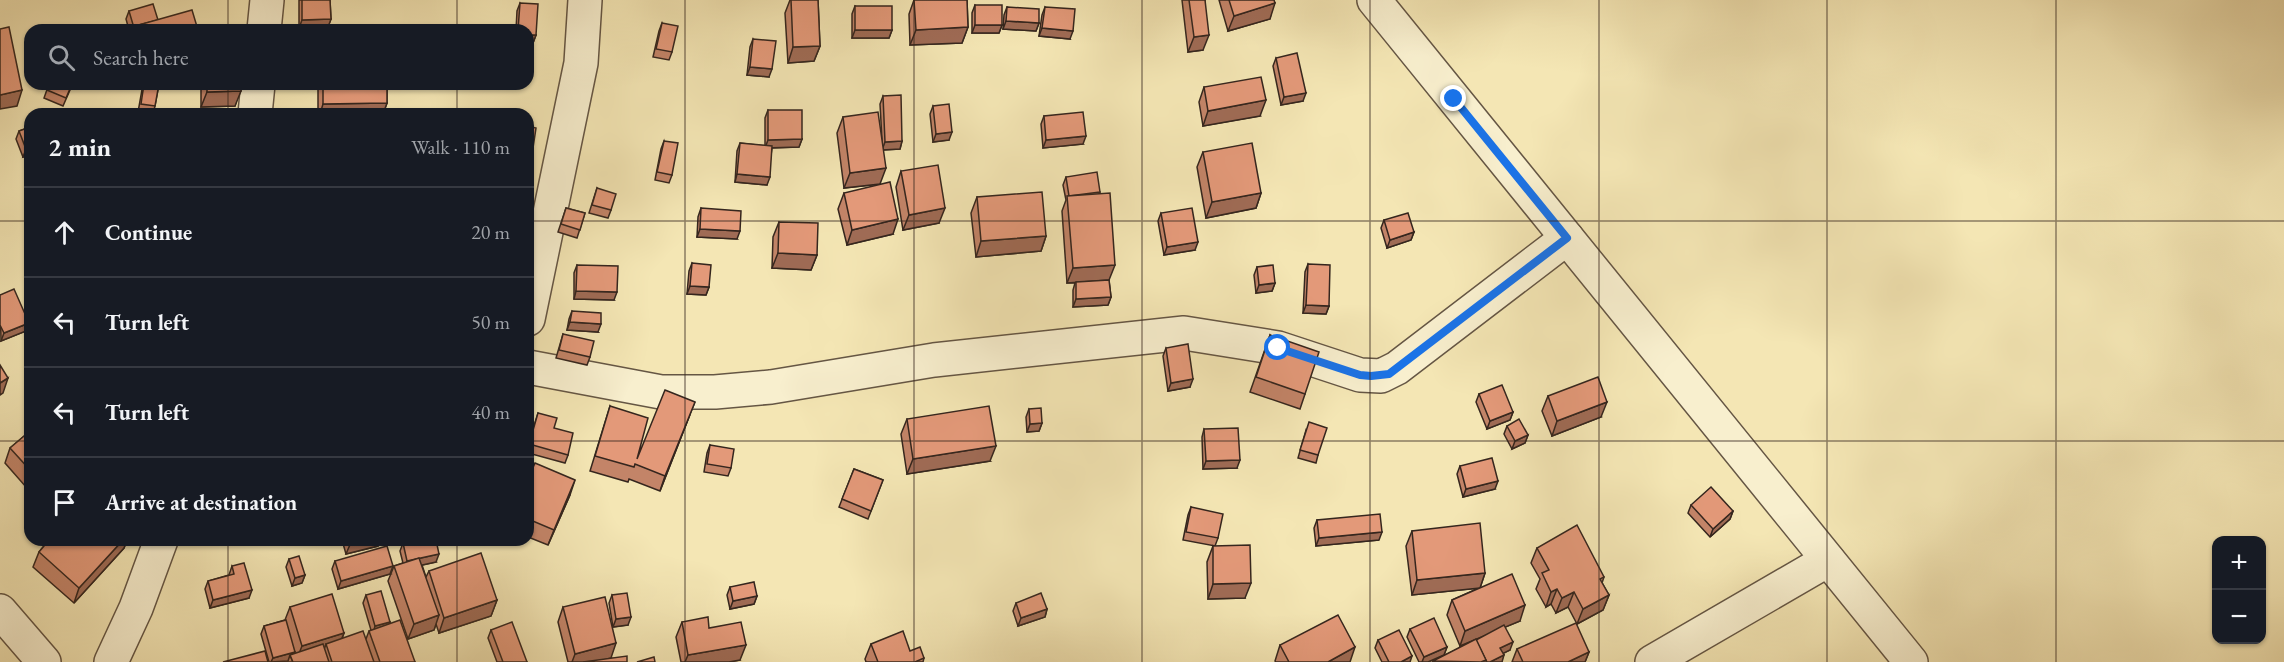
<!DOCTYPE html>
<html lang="en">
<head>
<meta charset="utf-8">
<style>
  body { margin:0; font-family:"EB Garamond",serif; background:#20242c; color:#f1f3f6 }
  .controls { position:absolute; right:18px; bottom:18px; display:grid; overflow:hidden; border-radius:12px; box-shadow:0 2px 4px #0004 }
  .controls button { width:54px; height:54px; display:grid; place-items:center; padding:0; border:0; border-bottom:2px solid #363941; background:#171b24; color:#f1f3f6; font:30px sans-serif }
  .stop { position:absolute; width:18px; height:18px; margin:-14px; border:4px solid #1a73e8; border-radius:50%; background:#fff }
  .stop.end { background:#1a73e8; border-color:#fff; box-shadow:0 2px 6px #0008 }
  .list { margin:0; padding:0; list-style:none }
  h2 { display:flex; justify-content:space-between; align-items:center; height:78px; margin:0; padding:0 24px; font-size:26px }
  h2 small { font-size:20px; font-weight:400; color:#9ea1a6 }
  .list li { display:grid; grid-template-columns:39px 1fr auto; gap:18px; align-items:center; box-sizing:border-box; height:90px; padding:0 24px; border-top:2px solid #363941 }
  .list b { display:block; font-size:22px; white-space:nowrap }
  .list em { font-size:20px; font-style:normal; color:#9ea1a6 }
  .icon { flex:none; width:33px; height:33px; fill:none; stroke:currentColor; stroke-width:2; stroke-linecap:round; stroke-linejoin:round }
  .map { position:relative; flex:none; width:2284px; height:662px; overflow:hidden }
  .search { position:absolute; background:#171b24; box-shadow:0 2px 4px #0004; left:24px; top:24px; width:510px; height:66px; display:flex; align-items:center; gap:15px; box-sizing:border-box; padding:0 21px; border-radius:18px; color:#9ea1a6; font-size:22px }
  .panel { position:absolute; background:#171b24; box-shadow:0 2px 4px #0004; left:24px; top:108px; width:510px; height:438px; border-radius:18px }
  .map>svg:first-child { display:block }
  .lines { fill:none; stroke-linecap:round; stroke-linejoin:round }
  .minor-casing { stroke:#655644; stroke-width:36 }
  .minor { stroke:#f8efce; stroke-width:33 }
  .wall { fill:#c38468; stroke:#35261e; stroke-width:1.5 }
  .shaded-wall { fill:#9f6b55; stroke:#35261e; stroke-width:1.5 }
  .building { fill:#e39979; stroke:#35261e; stroke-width:1.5 }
  .route { stroke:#1a73e8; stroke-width:8 }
  .grid { fill:none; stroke:#35261e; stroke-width:1.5; stroke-opacity:0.55 }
</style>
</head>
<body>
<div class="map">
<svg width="2284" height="662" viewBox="0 0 2284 662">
  <rect width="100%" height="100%" fill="#f4e6b4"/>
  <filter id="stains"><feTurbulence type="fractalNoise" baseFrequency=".00333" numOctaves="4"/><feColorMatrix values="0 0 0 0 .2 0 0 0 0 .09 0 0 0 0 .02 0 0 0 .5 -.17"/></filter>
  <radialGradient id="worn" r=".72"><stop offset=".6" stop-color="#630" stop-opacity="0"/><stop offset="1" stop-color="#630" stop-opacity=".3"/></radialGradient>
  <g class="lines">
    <defs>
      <g id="minor">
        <polyline points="1374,0 1911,662"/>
        <polyline points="264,30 267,0"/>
        <polyline points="255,114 258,84"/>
        <polyline points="528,319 581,63 585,0"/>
        <polyline points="528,367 661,392 715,392 771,387 934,360 1184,333 1278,348 1360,375 1381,376 1397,368 1567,238"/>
        <polyline points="0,611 44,662"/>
        <polyline points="111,662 136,608 161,540"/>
        <polyline points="1652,662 1828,560"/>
      </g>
    </defs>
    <!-- minor casing -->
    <use href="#minor" class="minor-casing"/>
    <!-- minor -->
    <use href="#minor" class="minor"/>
  </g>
  <!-- wall -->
  <g class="wall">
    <polygon points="299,0 330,0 331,19 328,27 299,28"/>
    <polygon points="790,0 818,0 820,46 814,61 788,63 785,13"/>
    <polygon points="914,0 967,0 968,27 962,43 910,45 909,14"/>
    <polygon points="1182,0 1205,0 1203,50 1188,52"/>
    <polygon points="1219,0 1274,0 1270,19 1228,31"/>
    <polygon points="520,3 536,35 533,43 528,30 516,30 517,11"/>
    <polygon points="975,5 1002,25 999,33 972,33 972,13"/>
    <polygon points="855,6 892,30 889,38 852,38 852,14"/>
    <polygon points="1007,7 1039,23 1036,31 1003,29 1004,15"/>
    <polygon points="1045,7 1070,39 1039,36 1042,15"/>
    <polygon points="129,11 158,20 198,30 129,30 126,19"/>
    <polygon points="662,23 672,52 669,60 653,57 659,31"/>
    <polygon points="753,39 769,77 747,75 750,47"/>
    <polygon points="1276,58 1303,101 1281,105 1273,66"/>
    <polygon points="49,84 70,90 63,106 44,98"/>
    <polygon points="143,84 159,84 155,106 153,114 138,112"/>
    <polygon points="201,84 241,84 235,106 201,107"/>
    <polygon points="318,84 387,84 387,103 383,114 318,114"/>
    <polygon points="1204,87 1260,116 1203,126 1199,102"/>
    <polygon points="883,96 902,141 900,149 883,150 880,184 844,188 837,133 843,117 882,140 880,104"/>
    <polygon points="933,106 949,140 933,142 930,114"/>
    <polygon points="768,110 802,139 799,147 772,148 767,185 735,182 737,151 740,143 765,146 765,118"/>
    <polygon points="1044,116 1083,144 1043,148 1041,124"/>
    <polygon points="528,126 531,161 528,170"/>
    <polygon points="30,127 30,155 23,157 16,139 19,131"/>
    <polygon points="664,141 672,175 669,183 655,180 661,149"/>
    <polygon points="1203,152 1261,193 1256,208 1206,218 1197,167"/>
    <polygon points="901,171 939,223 903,230 896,187"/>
    <polygon points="1066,177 1100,192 1099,194 1111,297 1108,305 1073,307 1073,290 1075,283 1067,283 1062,211 1066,200 1063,185"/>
    <polygon points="597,188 611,210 608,218 589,213"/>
    <polygon points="844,193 893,234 847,245 838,209"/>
    <polygon points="977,197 1046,236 1041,251 976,257 971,213"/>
    <polygon points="566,208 585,213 577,238 558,232"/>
    <polygon points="701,208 737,239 697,237 698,217"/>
    <polygon points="1161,213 1195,250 1164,255 1158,221"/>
    <polygon points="1384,220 1414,232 1411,240 1387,248 1381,228"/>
    <polygon points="779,222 817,255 811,270 772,268 773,237"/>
    <polygon points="692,263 709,287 706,295 687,294 689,271"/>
    <polygon points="1308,264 1329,306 1326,314 1303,313 1305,272"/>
    <polygon points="577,265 614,300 574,299 574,273"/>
    <polygon points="1257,267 1275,283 1272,291 1256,293 1254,275"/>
    <polygon points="0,295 29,323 26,331 1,341"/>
    <polygon points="572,311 598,332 567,330 569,319"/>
    <polygon points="563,334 590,357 587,365 556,358"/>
    <polygon points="1270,335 1305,394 1300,409 1250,392"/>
    <polygon points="1166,348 1190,387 1168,391 1163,356"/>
    <polygon points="1479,394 1513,412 1510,420 1487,429 1476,402"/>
    <polygon points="1548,396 1601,417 1552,436 1542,411"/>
    <polygon points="610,406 637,459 689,417 660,491 629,479 628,482 590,471"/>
    <polygon points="1029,409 1042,423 1039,431 1027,432 1026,417"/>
    <polygon points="538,413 554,428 568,455 565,463 528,453 528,445"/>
    <polygon points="907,419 990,461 907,474 901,434"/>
    <polygon points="1507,426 1528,435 1525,443 1512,449 1504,434"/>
    <polygon points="1204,429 1237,468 1203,469 1202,437"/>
    <polygon points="1306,430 1318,455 1316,463 1298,458"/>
    <polygon points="30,431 30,483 26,487 5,463 10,448"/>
    <polygon points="710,445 731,468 728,476 704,472 707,453"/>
    <polygon points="1460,466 1495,489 1463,497 1457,474"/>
    <polygon points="854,469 883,480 868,519 839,507"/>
    <polygon points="528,479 570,495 548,545 528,537"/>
    <polygon points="1691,505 1733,511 1730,519 1710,537 1688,513"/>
    <polygon points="1191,507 1218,538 1215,546 1183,540 1188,515"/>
    <polygon points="1317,520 1379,540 1316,546 1314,528"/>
    <polygon points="1412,531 1485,573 1480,588 1520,621 1505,627 1510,650 1503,653 1502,662 1432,662 1479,638 1460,646 1447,615 1452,600 1479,588 1412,595 1406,546"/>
    <polygon points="49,540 127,540 124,548 74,603 33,567 39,552"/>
    <polygon points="342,540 380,540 378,546 346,554"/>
    <polygon points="403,543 436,562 422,565 426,577 429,571 497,600 491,616 439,633 436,624 434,630 408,639 388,581 394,566 403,563 400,551"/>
    <polygon points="1213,546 1245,598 1208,599 1207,562"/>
    <polygon points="1537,548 1604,577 1602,583 1609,595 1603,610 1577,624 1568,607 1556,613 1551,604 1546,607 1536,589 1540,579 1531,563"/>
    <polygon points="289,559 305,575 302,583 292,586 286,567"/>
    <polygon points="335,561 390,574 338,589 332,569"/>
    <polygon points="232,566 249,598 210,608 205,589 208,581 229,575"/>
    <polygon points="730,587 757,596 754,604 730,609 727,595"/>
    <polygon points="366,595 390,622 390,624 415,662 269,662 261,634 264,626 285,620 290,607 344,633 342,639 366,639 369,631 371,630 363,603"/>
    <polygon points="612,595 628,625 613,627 609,603"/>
    <polygon points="1016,603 1047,609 1045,617 1018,626 1013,611"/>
    <polygon points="563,607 611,658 627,662 568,662 558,622"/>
    <polygon points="682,622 709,628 740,660 729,662 681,662 676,637"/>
    <polygon points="1410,629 1447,647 1444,655 1428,662 1419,662 1407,637"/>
    <polygon points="491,630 527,662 497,662 488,638"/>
    <polygon points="1378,640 1410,662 1382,662 1375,648"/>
    <polygon points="871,644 910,651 924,658 923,662 866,662 865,659"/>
    <polygon points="1280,645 1350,662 1276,662 1275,661"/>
    <polygon points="1517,649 1589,652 1585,662 1512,662"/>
  </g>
  <!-- shaded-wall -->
  <g class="shaded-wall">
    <polygon points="1275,3 1270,19 1228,31 1234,16"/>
    <polygon points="331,19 328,27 299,28 302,20"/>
    <polygon points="1006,21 1039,23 1036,31 1003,29"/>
    <polygon points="975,25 1002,25 999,33 972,33"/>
    <polygon points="968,27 962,43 910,45 916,30"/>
    <polygon points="1042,28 1073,31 1070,39 1039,36"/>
    <polygon points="855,30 892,30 889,38 852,38"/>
    <polygon points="528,35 536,35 533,43 528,43"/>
    <polygon points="1209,35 1203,50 1188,52 1194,37"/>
    <polygon points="820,46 814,61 788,63 793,47"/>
    <polygon points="750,67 772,69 769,77 747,75"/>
    <polygon points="22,90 17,106 0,109 0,95"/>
    <polygon points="241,91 235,106 201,107 207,92"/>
    <polygon points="1306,93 1303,101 1281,105 1284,97"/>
    <polygon points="1266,100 1260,116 1203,126 1208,111"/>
    <polygon points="387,103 383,114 320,114 323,104"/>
    <polygon points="952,132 949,140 933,142 936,134"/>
    <polygon points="1086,136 1083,144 1043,148 1046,140"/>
    <polygon points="802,139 799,147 765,148 768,140"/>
    <polygon points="902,141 900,149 882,150 885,142"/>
    <polygon points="30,148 30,155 23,157 26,149"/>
    <polygon points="886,168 880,184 844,188 850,173"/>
    <polygon points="737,174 770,177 767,185 735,182"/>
    <polygon points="1261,193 1256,208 1206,218 1212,202"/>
    <polygon points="945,208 939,223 903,230 909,215"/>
    <polygon points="898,219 893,234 847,245 852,230"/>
    <polygon points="700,229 740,231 737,239 697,237"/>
    <polygon points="1414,232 1411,240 1387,248 1390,240"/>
    <polygon points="1046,236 1041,251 976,257 981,241"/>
    <polygon points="1198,242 1195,250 1164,255 1167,247"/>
    <polygon points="778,253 817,255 811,270 772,268"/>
    <polygon points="1115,265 1109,280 1067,283 1073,268"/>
    <polygon points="1275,283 1272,291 1256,293 1259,285"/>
    <polygon points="690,286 709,287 706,295 687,294"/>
    <polygon points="576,291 617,292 614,300 574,299"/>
    <polygon points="1111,297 1108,305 1073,307 1076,299"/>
    <polygon points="1306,305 1329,306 1326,314 1303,313"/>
    <polygon points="570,322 601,324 598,332 567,330"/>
    <polygon points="29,323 26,331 1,341 4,333"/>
    <polygon points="8,378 3,393 0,395 0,383"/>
    <polygon points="1193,379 1190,387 1168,391 1171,383"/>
    <polygon points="695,402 689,417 660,491 665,476"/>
    <polygon points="1607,402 1601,417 1552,436 1557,421"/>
    <polygon points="1513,412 1510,420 1487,429 1490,421"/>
    <polygon points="1042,423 1039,431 1027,432 1030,424"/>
    <polygon points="1528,435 1525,443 1512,449 1515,441"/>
    <polygon points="996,446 990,461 907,474 913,459"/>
    <polygon points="1240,460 1237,468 1203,469 1206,461"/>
    <polygon points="30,474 30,483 26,487"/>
    <polygon points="575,480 570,495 548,545 554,530"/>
    <polygon points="1498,481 1495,489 1463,497 1466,489"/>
    <polygon points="1733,511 1730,519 1710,537 1713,529"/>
    <polygon points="1382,532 1379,540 1316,546 1319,538"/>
    <polygon points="123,540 127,540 124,548 74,603 79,588"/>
    <polygon points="352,540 380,540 378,546 346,554"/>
    <polygon points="439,554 436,562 404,569 407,561"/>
    <polygon points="393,566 390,574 338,589 341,581"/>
    <polygon points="1485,573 1480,588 1412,595 1417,580"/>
    <polygon points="305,575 302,583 292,586 295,578"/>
    <polygon points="1251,583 1245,598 1208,599 1213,584"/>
    <polygon points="1557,589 1551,604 1546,607 1551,592"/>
    <polygon points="252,590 249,598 210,608 213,600"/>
    <polygon points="1574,592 1568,607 1556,613 1562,598"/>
    <polygon points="1609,595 1603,610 1577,624 1583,609"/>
    <polygon points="757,596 754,604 730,609 733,601"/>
    <polygon points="497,600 491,616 439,633 444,618"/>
    <polygon points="1525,605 1520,621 1460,646 1465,631"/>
    <polygon points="1047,609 1045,617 1018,626 1021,618"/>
    <polygon points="439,615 434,630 408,639 414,624"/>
    <polygon points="631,617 628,625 613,627 616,619"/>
    <polygon points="390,622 387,630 373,634 375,626"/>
    <polygon points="344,633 338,648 326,644 323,653 296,661 302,646"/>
    <polygon points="1513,642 1510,650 1498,656 1500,648"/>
    <polygon points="616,643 611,658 596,662 572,662 575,654"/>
    <polygon points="746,645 740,660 729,662 685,662 688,655"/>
    <polygon points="1355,647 1350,662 1328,662"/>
    <polygon points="1447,647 1444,655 1428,662 1422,662 1424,657"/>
    <polygon points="295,652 292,660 290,655 288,661 271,662 273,658"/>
    <polygon points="1589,652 1585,662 1568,662"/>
    <polygon points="1504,655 1502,662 1490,662"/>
    <polygon points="1412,656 1410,662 1401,662"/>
  </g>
  <!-- building -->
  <g class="building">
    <polygon points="302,0 330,0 331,19 302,20"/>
    <polygon points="791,0 818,0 820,46 793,47"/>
    <polygon points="914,0 967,0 968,27 916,30"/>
    <polygon points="1189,0 1205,0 1209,35 1194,37"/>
    <polygon points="1229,0 1274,0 1275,3 1234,16"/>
    <polygon points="520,3 538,4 536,35 528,35 528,30 518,30"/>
    <polygon points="153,4 158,20 135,26 134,28 129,11"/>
    <rect x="975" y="5" width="27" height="20"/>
    <rect x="855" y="6" width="37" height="24"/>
    <polygon points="1007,7 1039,9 1039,23 1006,21"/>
    <polygon points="1045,7 1075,9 1073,31 1042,28"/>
    <polygon points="192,10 198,30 136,30 135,26"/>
    <polygon points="662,23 678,26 672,52 656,49"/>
    <polygon points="9,27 22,90 0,95 0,29"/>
    <polygon points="753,39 776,41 772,69 750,67"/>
    <polygon points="1297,53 1306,93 1284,97 1276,58"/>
    <polygon points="1261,77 1266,100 1208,111 1204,87"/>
    <polygon points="49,84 72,84 66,98 47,90"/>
    <polygon points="144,84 159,84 155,106 141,104"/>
    <polygon points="207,84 241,84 241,91 207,92"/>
    <polygon points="323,84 387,84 387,103 323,104"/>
    <polygon points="901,95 902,141 885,142 883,96"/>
    <polygon points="949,104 952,132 936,134 933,106"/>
    <polygon points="768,110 802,110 802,139 768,140"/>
    <polygon points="878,112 886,168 850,173 843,117"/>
    <polygon points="1083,112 1086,136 1046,140 1044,116"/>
    <polygon points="528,126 536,128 531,161 528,160"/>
    <polygon points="30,127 30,148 26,149 19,131"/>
    <polygon points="664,141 678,143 672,175 657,172"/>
    <polygon points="740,143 772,146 770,177 737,174"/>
    <polygon points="1252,143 1261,193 1212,202 1203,152"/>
    <polygon points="938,165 945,208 909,215 901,171"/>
    <polygon points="528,171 532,172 528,191"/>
    <polygon points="1097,172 1100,192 1069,196 1066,177"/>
    <polygon points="890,182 898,219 852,230 844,193"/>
    <polygon points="597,188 616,194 611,210 592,205"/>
    <polygon points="1042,192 1046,236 981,241 977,197"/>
    <polygon points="1110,193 1115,265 1073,268 1067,196"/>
    <polygon points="566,208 585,213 580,230 561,224"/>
    <polygon points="701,208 741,211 740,231 700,229"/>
    <polygon points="1192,208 1198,242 1167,247 1161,213"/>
    <polygon points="1408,213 1414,232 1390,240 1384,220"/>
    <polygon points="779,222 818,223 817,255 778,253"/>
    <polygon points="692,263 711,265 709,287 690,286"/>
    <polygon points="1308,264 1330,265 1329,306 1306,305"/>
    <polygon points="577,265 618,266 617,292 576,291"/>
    <polygon points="1273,265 1275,283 1259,285 1257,267"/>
    <polygon points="1109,280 1111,297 1076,299 1076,282"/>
    <polygon points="14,289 29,323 4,333 0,325 0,295"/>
    <polygon points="572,311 601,313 601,324 570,322"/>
    <polygon points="563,334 594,341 590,357 559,350"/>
    <polygon points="1270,335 1319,352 1305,394 1256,377"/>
    <polygon points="1188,344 1193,379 1171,383 1166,348"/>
    <polygon points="0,365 8,378 0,383"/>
    <polygon points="1598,377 1607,402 1557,421 1548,396"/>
    <polygon points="1502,385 1513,412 1490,421 1479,394"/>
    <polygon points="665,390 695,402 665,476 635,464 634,467 595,456 610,406 648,418 637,459"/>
    <polygon points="989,406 996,446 913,459 907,419"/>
    <polygon points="1041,408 1042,423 1030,424 1029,409"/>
    <polygon points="538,413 557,418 554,428 573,433 568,455 529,444"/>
    <polygon points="1519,419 1528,435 1515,441 1507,426"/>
    <polygon points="1309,422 1327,428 1318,455 1300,450"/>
    <polygon points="1238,428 1240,460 1206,461 1204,429"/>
    <polygon points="30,431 30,470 10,448"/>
    <polygon points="710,445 734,449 731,468 707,464"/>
    <polygon points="1492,458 1498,481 1466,489 1460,466"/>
    <polygon points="535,463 575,480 554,530 528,519 528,479"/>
    <polygon points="854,469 883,480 871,511 842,499"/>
    <polygon points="1711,487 1733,511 1713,529 1691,505"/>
    <polygon points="1191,507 1223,514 1218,538 1186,532"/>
    <polygon points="1380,514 1382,532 1319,538 1317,520"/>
    <polygon points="1480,523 1485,573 1417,580 1412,531"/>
    <polygon points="1577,525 1604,577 1600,579 1609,595 1583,609 1574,592 1562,598 1557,589 1551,592 1542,573 1549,570 1537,548"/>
    <polygon points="49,540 123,540 79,588 39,552"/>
    <polygon points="417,540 436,540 439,554 407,561 403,543"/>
    <polygon points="1250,545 1251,583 1213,584 1213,546"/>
    <polygon points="387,546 393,566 341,581 335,561"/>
    <polygon points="481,553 497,600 444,618 429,571"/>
    <polygon points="299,556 305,575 295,578 289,559"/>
    <polygon points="419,558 439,615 414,624 394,566"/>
    <polygon points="244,563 252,590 213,600 208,581 234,574 232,566"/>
    <polygon points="1512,574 1525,605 1465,631 1452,600"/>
    <polygon points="754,582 757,596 733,601 730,587"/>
    <polygon points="381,591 390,622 375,626 366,595"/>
    <polygon points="627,593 631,617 616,619 612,595"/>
    <polygon points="1041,593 1047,609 1021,618 1016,603"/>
    <polygon points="332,594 344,633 302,646 290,607"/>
    <polygon points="605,597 616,643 575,654 563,607"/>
    <polygon points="1338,615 1355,647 1328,662 1289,662 1280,645"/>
    <polygon points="708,617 709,628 741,622 746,645 688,655 682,622"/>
    <polygon points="1434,618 1447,647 1424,657 1410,629"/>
    <polygon points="286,620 295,652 273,658 264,626"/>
    <polygon points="400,620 415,662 380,662 369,631"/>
    <polygon points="512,622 527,662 503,662 491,630"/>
    <polygon points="1576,623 1589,652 1568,662 1523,662 1517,649"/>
    <polygon points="1504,625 1513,642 1500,648 1504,655 1490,662 1487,662 1476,640"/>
    <polygon points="1399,630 1412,656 1401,662 1389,662 1378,640"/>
    <polygon points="363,631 374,662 332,662 326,644"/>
    <polygon points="903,631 910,651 920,647 924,658 915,662 878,662 871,644"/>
    <polygon points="1476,639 1486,660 1481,662 1433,661"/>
    <polygon points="323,644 329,662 293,662 290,655"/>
    <polygon points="265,651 268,662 223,662"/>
    <polygon points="627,656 627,662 583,662"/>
    <polygon points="654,657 655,662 637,662"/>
  </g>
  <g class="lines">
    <!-- route -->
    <polyline class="route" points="1278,348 1360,375 1371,376 1389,374 1567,238 1454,99"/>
  </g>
  <!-- grid -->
  <path class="grid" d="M228,0V30M457,0V30M685,0V662M914,0V662M1142,0V662M1370,0V662M1599,0V662M1827,0V662M2056,0V662M228,84V114M457,84V114M0,221H30M528,221H2284M0,441H30M528,441H2284M228,540V662M457,540V662"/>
  <rect width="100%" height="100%" filter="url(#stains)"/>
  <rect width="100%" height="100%" fill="url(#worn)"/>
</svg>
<div class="controls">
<button>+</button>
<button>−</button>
</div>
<div class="stop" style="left:1278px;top:348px"></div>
<div class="stop end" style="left:1454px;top:99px"></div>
<div class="search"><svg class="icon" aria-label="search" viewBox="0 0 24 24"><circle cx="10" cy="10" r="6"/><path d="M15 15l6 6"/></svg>Search here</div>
<section class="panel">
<h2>2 min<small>Walk · 110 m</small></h2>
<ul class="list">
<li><svg class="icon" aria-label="ahead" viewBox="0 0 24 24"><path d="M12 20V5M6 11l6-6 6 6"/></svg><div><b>Continue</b></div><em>20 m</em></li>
<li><svg class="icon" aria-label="left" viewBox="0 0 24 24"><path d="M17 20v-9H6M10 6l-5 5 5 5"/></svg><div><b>Turn left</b></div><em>50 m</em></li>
<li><svg class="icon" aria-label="left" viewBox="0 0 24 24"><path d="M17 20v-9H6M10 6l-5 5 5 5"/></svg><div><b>Turn left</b></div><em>40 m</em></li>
<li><svg class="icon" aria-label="arrive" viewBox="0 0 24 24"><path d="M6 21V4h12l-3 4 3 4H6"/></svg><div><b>Arrive at destination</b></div></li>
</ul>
</section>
</div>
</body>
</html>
